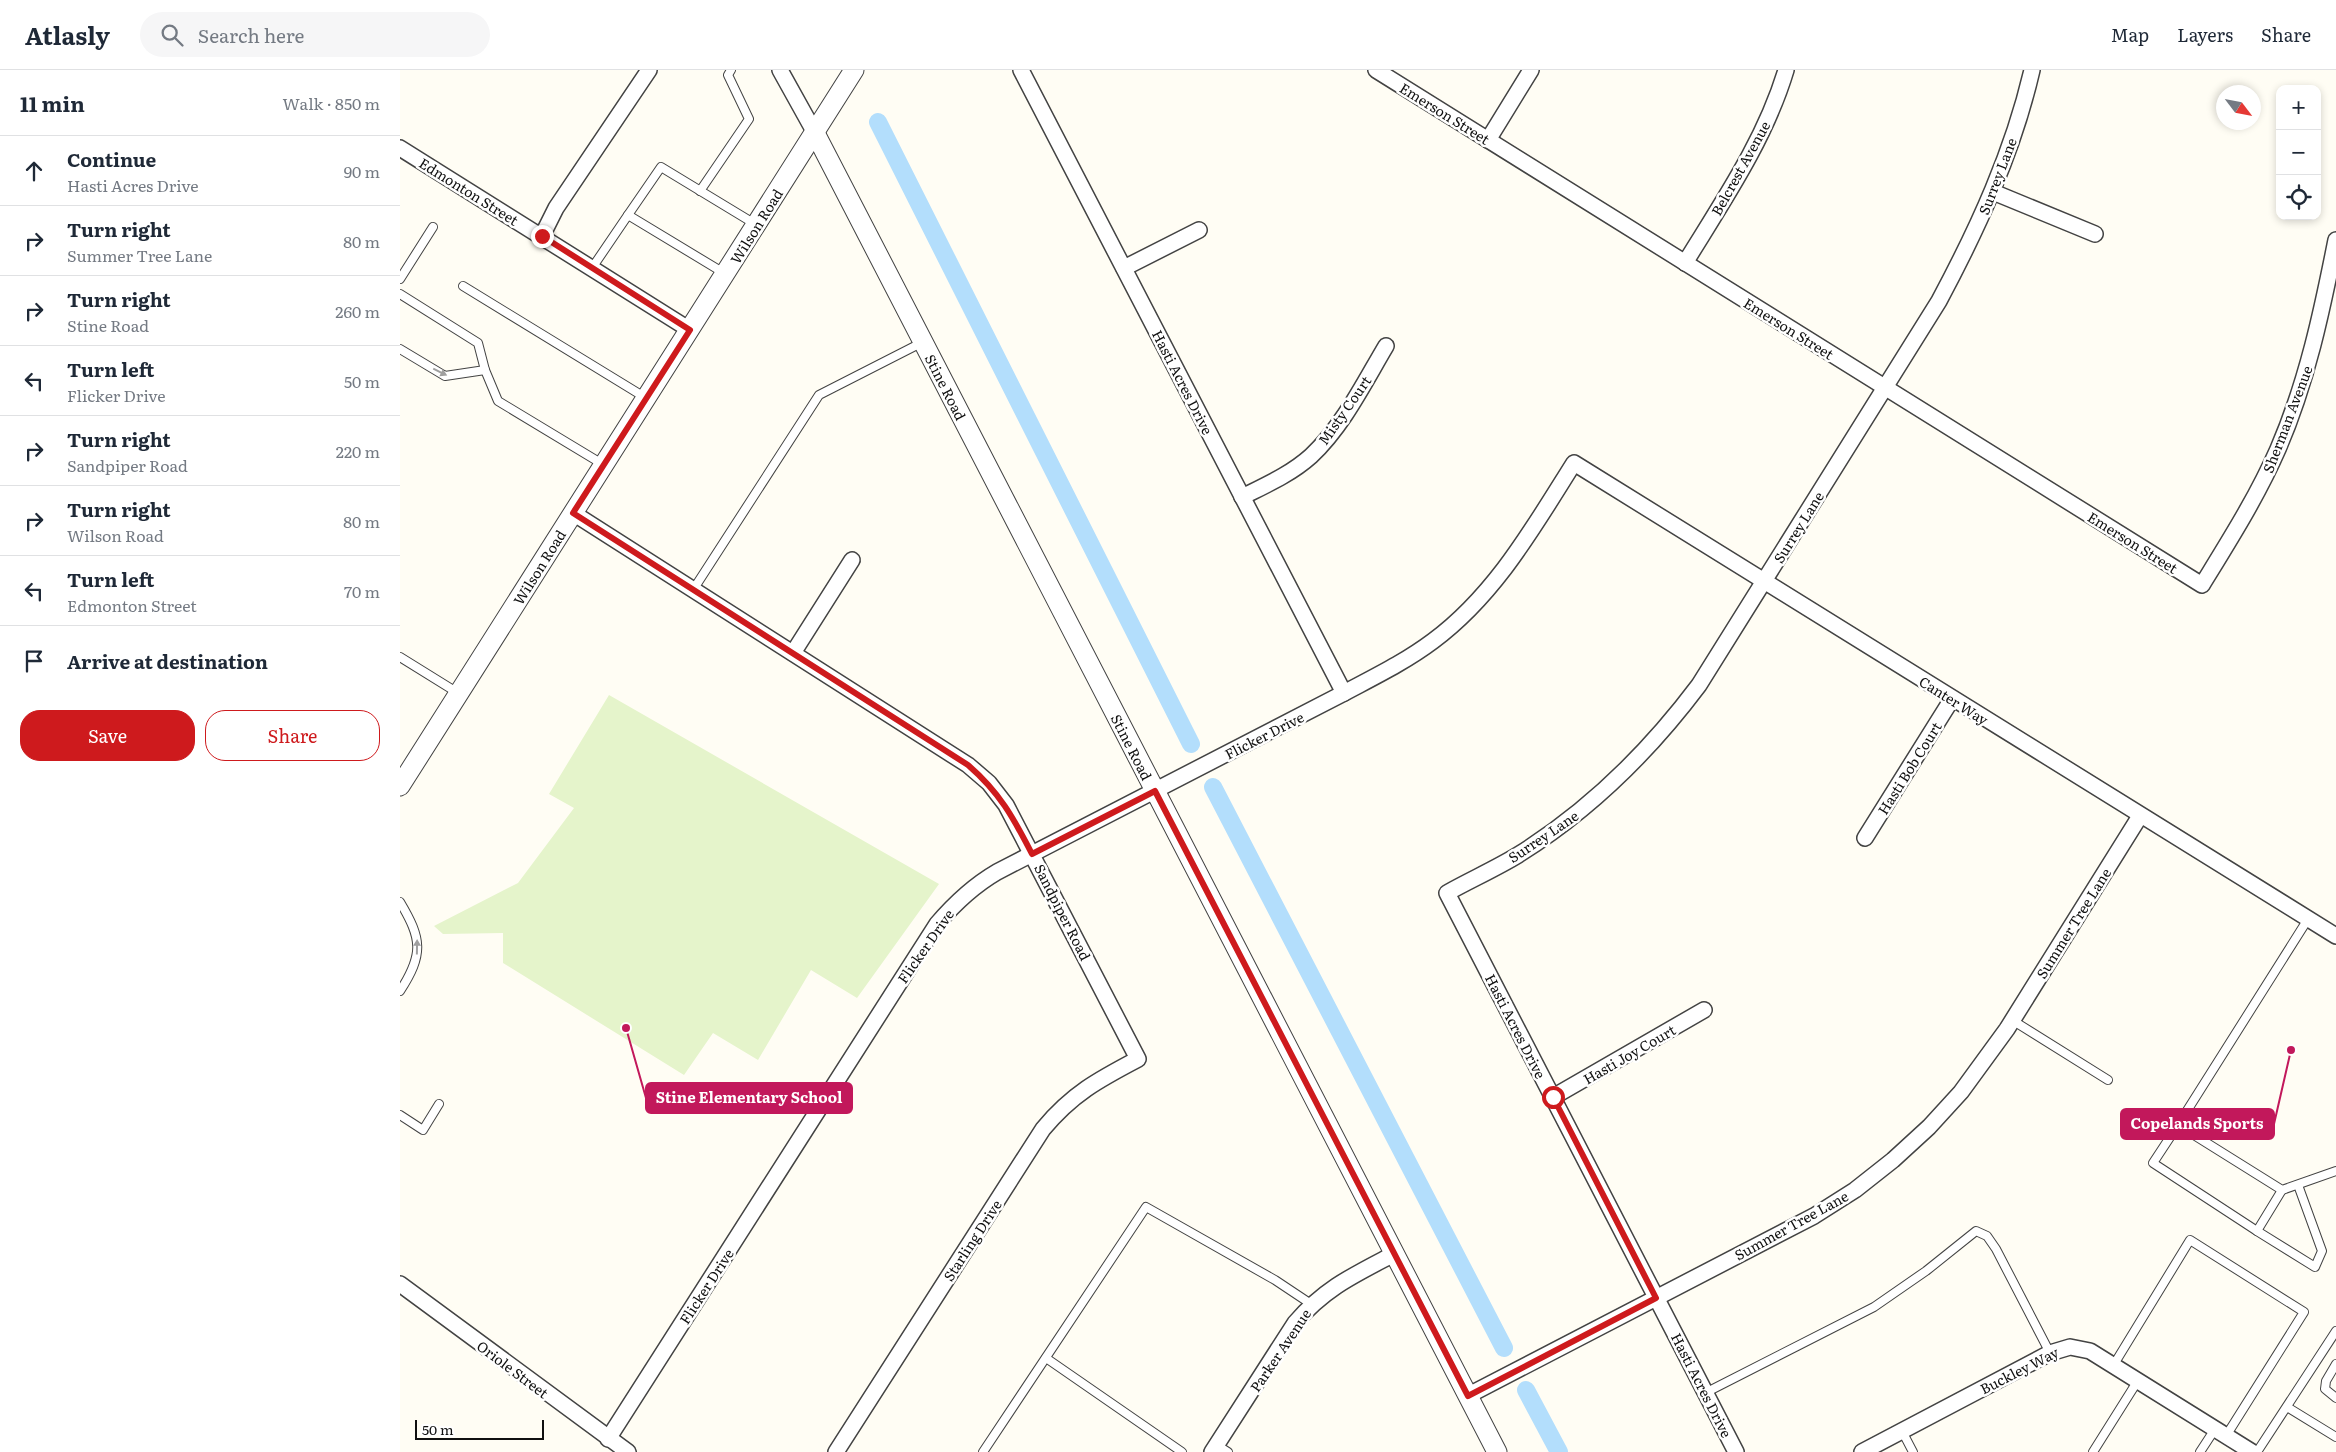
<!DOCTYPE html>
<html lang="en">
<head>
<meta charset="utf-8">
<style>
  body { margin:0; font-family:Literata,serif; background:#f6f6f7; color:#1f2937 }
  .controls { position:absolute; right:15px; top:15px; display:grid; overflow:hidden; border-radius:10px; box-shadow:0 2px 8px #0003 }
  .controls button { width:45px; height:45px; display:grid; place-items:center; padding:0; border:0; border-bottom:1px solid #e0e1e3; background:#fff; color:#1f2937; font:25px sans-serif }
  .compass { position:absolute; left:1816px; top:15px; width:45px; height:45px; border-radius:50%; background:#fff; box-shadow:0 2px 8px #0003; rotate:122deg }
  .scale { position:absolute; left:15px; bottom:12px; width:129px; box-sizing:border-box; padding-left:5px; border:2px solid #101010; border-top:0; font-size:14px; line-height:18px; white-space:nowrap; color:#101010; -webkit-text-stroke:4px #fff; paint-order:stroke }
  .stop { position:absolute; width:15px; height:15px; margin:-11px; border:4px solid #ce1a1d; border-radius:50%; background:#fff }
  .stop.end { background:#ce1a1d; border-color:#fff; box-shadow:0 1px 5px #0008 }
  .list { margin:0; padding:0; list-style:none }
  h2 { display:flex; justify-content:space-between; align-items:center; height:65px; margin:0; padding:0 20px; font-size:21px }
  h2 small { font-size:16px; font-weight:400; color:#747a83 }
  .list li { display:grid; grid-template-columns:32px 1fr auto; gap:15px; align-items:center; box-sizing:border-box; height:70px; padding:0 20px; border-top:1px solid #e0e1e3 }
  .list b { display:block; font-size:19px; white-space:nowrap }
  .list p { margin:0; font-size:16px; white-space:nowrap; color:#747a83 }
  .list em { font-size:16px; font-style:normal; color:#747a83 }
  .actions { display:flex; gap:10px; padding:15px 20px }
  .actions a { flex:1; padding:11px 0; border:1px solid #ce1a1d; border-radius:20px; text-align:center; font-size:18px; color:#ce1a1d }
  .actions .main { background:#ce1a1d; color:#fff }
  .icon { flex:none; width:28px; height:28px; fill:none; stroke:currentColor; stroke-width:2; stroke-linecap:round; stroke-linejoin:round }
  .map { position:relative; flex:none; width:1936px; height:1382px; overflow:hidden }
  header { display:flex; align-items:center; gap:30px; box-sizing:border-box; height:70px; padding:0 25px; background:#fff; border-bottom:1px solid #e0e1e3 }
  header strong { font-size:24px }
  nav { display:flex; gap:28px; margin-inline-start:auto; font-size:18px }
  .search { width:350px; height:45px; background:#f6f6f7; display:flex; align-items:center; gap:12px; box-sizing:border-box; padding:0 18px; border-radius:28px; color:#747a83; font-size:19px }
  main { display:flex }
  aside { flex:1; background:#fff }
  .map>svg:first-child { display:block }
  .pitch { fill:#e5f4cb }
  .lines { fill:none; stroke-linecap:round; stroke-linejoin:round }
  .canal { stroke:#b3defc; stroke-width:18 }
  .service-casing { stroke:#434343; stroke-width:10 }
  .minor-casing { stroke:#434343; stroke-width:18 }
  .tertiary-casing { stroke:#434343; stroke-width:21 }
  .service { stroke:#fff; stroke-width:8 }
  .minor { stroke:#fff; stroke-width:15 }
  .tertiary { stroke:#fff; stroke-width:19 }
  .oneway { fill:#9f9f9f }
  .route { stroke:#ce1a1d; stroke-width:6 }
  .labels { text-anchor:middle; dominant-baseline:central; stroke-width:5; stroke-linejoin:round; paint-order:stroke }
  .street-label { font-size:14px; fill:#101010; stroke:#fff }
  .leader { fill:none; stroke:#c2185b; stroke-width:2 }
  .callout-dot { fill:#c2185b; stroke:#fff; stroke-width:2 }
  .callout { fill:#c2185b; stroke:#c2185b; stroke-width:2 }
  .callout-label { font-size:15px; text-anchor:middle; font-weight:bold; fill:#fff }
</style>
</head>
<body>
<header>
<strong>Atlasly</strong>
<div class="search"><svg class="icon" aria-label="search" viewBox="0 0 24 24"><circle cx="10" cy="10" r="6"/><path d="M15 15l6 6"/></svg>Search here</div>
<nav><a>Map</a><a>Layers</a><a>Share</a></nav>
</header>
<main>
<aside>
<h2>11 min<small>Walk · 850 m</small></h2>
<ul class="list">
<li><svg class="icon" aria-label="ahead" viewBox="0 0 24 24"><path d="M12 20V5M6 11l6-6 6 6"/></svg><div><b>Continue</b><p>Hasti Acres Drive</p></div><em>90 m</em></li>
<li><svg class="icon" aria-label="right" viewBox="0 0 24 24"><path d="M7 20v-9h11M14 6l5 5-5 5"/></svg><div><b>Turn right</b><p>Summer Tree Lane</p></div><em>80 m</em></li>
<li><svg class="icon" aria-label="right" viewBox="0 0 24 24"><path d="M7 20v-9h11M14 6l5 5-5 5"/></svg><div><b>Turn right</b><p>Stine Road</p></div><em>260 m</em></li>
<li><svg class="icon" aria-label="left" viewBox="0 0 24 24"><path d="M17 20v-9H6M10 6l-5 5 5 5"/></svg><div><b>Turn left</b><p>Flicker Drive</p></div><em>50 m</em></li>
<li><svg class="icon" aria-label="right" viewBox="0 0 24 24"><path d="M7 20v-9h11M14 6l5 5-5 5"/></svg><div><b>Turn right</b><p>Sandpiper Road</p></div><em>220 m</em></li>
<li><svg class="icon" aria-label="right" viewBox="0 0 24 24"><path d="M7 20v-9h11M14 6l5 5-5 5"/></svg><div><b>Turn right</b><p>Wilson Road</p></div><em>80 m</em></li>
<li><svg class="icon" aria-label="left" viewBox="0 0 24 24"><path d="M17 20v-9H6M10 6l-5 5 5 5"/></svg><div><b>Turn left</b><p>Edmonton Street</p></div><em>70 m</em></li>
<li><svg class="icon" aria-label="arrive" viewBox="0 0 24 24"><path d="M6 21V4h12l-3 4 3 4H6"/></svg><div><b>Arrive at destination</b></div></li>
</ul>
<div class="actions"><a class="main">Save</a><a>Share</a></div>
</aside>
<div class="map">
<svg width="1936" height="1382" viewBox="0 0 1936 1382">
  <rect width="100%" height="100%" fill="#fffdf4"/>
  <!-- pitch -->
  <polygon class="pitch" points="209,625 539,814 457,928 411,900 358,990 313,963 284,1005 103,893 103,863 43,864 34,856 118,813 174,738 149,724"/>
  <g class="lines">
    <!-- canal -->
    <g class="canal">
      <polyline points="478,52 791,674"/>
      <polyline points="813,717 1104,1278"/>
      <polyline points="1126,1320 1159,1382"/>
    </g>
    <defs>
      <g id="service">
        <polyline points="300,121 349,49 328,5 331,0"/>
        <polyline points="192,198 228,145"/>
        <polyline points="324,203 228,145 261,97 355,154"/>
        <polyline points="0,209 33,157"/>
        <polyline points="63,216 246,328"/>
        <polyline points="0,224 78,273 85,300 98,331 204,395"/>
        <polyline points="0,279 45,306 85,300"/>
        <polyline points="293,520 419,325 523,272"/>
        <polyline points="0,587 58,623"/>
        <path d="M0,832C22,869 24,884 0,921"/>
        <polyline points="1908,849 1778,1055 1882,1120 1936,1101"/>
        <polyline points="1612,950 1708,1010"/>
        <polyline points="0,1045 23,1060 39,1034"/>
        <polyline points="1778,1055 1753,1093 1857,1161 1882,1120"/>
        <polyline points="1857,1161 1915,1197 1922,1181 1898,1115"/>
        <polyline points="646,1288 782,1382"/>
        <polyline points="1936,1294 1926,1311 1925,1319 1936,1328"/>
        <polyline points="1713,1296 1790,1170 1904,1242 1826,1366"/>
        <polyline points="1305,1323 1474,1237 1526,1201 1576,1161 1587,1166 1596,1179 1650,1283"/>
        <polyline points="1887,1337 1936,1367"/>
        <polyline points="1502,1361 1513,1382"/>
        <polyline points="817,1375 828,1382"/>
        <polyline points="583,1382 746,1137 875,1210 911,1234"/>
        <polyline points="1693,1382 1737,1312"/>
        <polyline points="1800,1382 1815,1359"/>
        <polyline points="1857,1382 1936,1261"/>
      </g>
      <g id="minor">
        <polyline points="380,0 415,63"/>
        <polyline points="621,0 944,623"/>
        <path d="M976,0L1802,515C1829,471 1857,427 1878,379C1907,312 1922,241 1936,170"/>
        <polyline points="1088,70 1131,0"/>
        <polyline points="0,78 290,260"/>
        <polyline points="1593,122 1695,164"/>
        <polyline points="142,166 156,138 249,0"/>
        <path d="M1285,193C1323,131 1365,70 1386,0"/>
        <polyline points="724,198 799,160"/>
        <path d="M842,427C866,415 891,404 911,386C943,356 964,313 986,276"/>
        <path d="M173,443L568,695L589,713L606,735L738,989C698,1010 672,1024 643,1059L436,1382"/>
        <polyline points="393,583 452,490"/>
        <polyline points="1465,768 1552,629"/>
        <polyline points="1153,1027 1304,940"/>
        <polyline points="0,1214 228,1382"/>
        <polyline points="1067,1326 1414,1146 1455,1120 1493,1090 1529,1057 1561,1022 1607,959 1740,746"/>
        <path d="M208,1369L537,854C555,833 573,816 597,802L944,623C974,607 1005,592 1033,571C1095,525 1133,458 1174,393L1936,866"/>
        <path d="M812,1382L895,1253C925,1218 954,1205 994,1184"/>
        <path d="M1336,1382L1047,823C1070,810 1095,799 1118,785C1190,740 1248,683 1299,615L1539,231C1578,158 1613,82 1632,0"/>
        <polyline points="1462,1382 1650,1283 1670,1277 1690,1281 1852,1382"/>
      </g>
      <g id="tertiary">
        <polyline points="415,63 1097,1382"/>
        <polyline points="0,716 454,0"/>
      </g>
    </defs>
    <!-- service casing -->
    <use href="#service" class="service-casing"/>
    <!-- minor casing -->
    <use href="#minor" class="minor-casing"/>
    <!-- tertiary casing -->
    <use href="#tertiary" class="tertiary-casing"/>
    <!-- service -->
    <use href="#service" class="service"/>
    <!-- minor -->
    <use href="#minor" class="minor"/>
    <!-- tertiary -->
    <use href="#tertiary" class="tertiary"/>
  </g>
  <!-- one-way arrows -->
  <defs><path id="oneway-solid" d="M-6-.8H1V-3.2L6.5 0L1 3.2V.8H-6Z" transform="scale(1.25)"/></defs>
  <g class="oneway">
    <use href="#oneway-solid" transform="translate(40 302) rotate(26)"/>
    <use href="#oneway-solid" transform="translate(17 877) rotate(-89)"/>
  </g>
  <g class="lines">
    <!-- route -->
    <path class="route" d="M142,166L290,260L173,443L568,695C600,723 613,747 632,784L755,721L1068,1326L1256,1228L1153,1027"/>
  </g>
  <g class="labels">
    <!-- street labels -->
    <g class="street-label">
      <text transform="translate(1045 43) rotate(32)">Emerson Street</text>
      <text transform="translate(1340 98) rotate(-61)">Belcrest Avenue</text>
      <text transform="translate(1597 106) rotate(-69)">Surrey Lane</text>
      <text transform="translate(69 121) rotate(32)">Edmonton Street</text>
      <text transform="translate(356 156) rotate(-58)">Wilson Road</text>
      <text transform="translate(1389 258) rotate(32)">Emerson Street</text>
      <text transform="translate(783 312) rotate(63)">Hasti Acres Drive</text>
      <text transform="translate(546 317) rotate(63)">Stine Road</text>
      <text transform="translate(944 340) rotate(-55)">Misty Court</text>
      <text transform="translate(1887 349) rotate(-69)">Sherman Avenue</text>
      <text transform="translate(1398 457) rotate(-58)">Surrey Lane</text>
      <text transform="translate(1733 472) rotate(32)">Emerson Street</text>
      <text transform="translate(139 497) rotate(-58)">Wilson Road</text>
      <text transform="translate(1554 630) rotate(32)">Canter Way</text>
      <text transform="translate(864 665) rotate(-27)">Flicker Drive</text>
      <text transform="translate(732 677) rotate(63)">Stine Road</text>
      <text transform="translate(1509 698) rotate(-58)">Hasti Bob Court</text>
      <text transform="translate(1143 766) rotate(-34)">Surrey Lane</text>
      <text transform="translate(663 842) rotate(63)">Sandpiper Road</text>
      <text transform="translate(1673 853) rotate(-58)">Summer Tree Lane</text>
      <text transform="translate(525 876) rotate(-55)">Flicker Drive</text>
      <text transform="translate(1116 956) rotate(63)">Hasti Acres Drive</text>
      <text transform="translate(1229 984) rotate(-30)">Hasti Joy Court</text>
      <text transform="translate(1391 1155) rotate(-29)">Summer Tree Lane</text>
      <text transform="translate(572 1170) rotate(-57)">Starling Drive</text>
      <text transform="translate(306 1216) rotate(-57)">Flicker Drive</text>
      <text transform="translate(880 1280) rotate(-56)">Parker Avenue</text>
      <text transform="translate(113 1299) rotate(37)">Oriole Street</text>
      <text transform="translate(1619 1300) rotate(-27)">Buckley Way</text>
      <text transform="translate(1302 1315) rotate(63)">Hasti Acres Drive</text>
    </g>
  </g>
  <!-- callouts -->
  <path class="leader" d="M226 958L246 1028M1891 980L1874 1054"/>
  <g class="callout-dot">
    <circle cx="226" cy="958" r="5"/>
    <circle cx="1891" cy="980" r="5"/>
  </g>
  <g class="callout">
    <rect x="246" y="1013" width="206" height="30" rx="5"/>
    <rect x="1721" y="1039" width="153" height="30" rx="5"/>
  </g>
  <g class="callout-label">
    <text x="349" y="1033">Stine Elementary School</text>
    <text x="1797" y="1059">Copelands Sports</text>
  </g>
</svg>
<div class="controls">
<button>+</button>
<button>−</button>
<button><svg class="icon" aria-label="locate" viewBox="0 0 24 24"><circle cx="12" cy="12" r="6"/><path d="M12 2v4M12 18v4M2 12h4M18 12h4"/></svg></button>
</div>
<svg class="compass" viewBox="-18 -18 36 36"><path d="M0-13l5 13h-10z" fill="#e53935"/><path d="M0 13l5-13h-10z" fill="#747a83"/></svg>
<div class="scale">50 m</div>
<div class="stop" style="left:1153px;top:1027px"></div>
<div class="stop end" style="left:142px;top:166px"></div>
</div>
</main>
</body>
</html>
